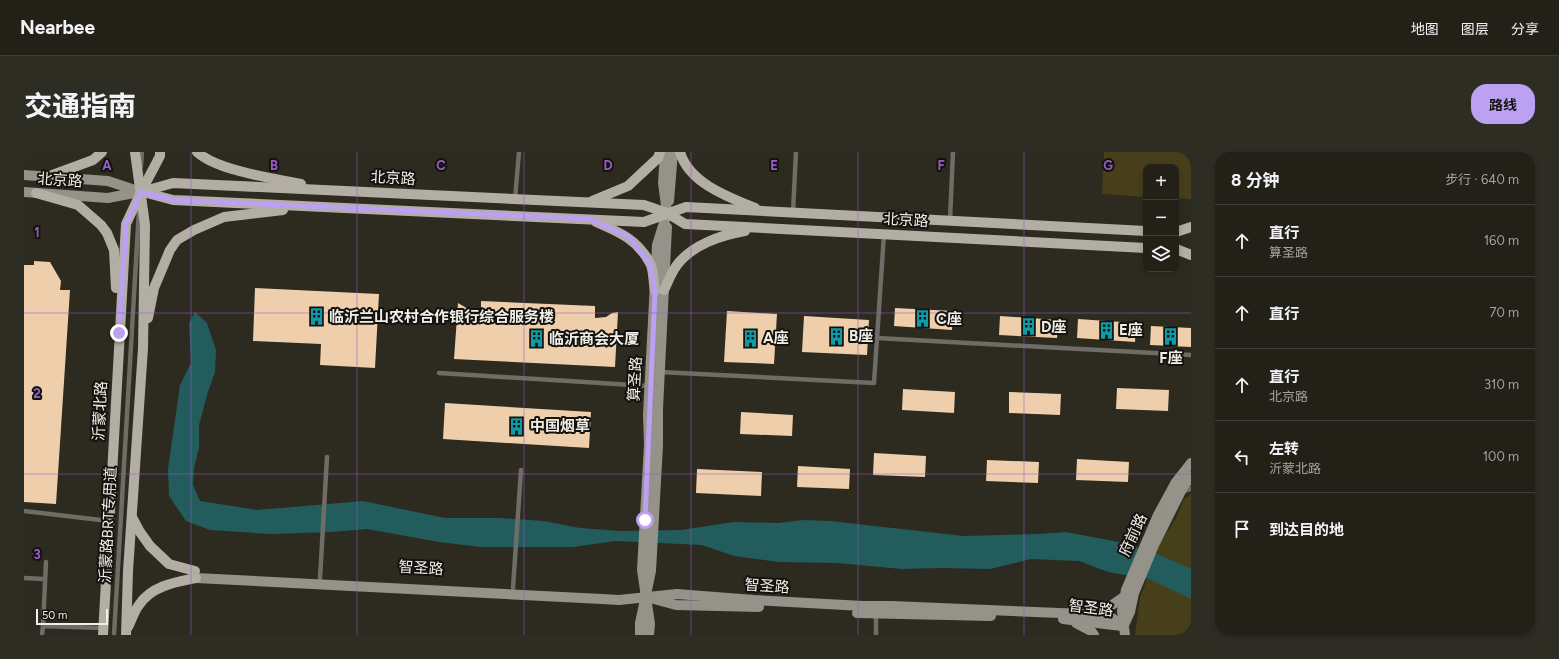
<!DOCTYPE html>
<html lang="zh">
<head>
<meta charset="utf-8">
<style>
  body { margin:0; font-family:Figtree,"Noto Sans SC",sans-serif; background:#2e2d24; color:#f1f3f6 }
  .controls { position:absolute; right:12px; top:12px; display:grid; overflow:hidden; border-radius:8px; box-shadow:0 2px 6px #0003 }
  .controls button { width:36px; height:36px; display:grid; place-items:center; padding:0; border:0; border-bottom:1px solid #3f3e36; background:#222017; color:#f1f3f6; font:20px sans-serif }
  .scale { position:absolute; left:12px; bottom:10px; width:72px; box-sizing:border-box; padding-left:4px; border:2px solid #f0eee7; border-top:0; font-size:11px; line-height:14px; white-space:nowrap; color:#f0eee7; -webkit-text-stroke:3px #14120e; paint-order:stroke }
  .stop { position:absolute; width:12px; height:12px; margin:-9px; border:3px solid #bca0f2; border-radius:50%; background:#fff }
  .stop.end { background:#bca0f2; border-color:#fff; box-shadow:0 1px 4px #0008 }
  .list { margin:0; padding:0; list-style:none }
  h2 { display:flex; justify-content:space-between; align-items:center; height:52px; margin:0; padding:0 16px; font-size:17px }
  h2 small { font-size:13px; font-weight:400; color:#a2a3a1 }
  .list li { display:grid; grid-template-columns:26px 1fr auto; gap:12px; align-items:center; box-sizing:border-box; height:72px; padding:0 16px; border-top:1px solid #3f3e36 }
  .list b { display:block; font-size:15px; white-space:nowrap }
  .list p { margin:0; font-size:13px; white-space:nowrap; color:#a2a3a1 }
  .list em { font-size:13px; font-style:normal; color:#a2a3a1 }
  .icon { flex:none; width:22px; height:22px; fill:none; stroke:currentColor; stroke-width:2; stroke-linecap:round; stroke-linejoin:round }
  .map { position:relative; flex:none; width:1167px; height:483px; overflow:hidden; border-radius:16px }
  header { display:flex; align-items:center; gap:24px; box-sizing:border-box; height:56px; padding:0 20px; background:#222017; border-bottom:1px solid #3f3e36 }
  header strong { font-size:19px }
  nav { display:flex; gap:22px; margin-inline-start:auto; font-size:14px }
  .intro { display:flex; align-items:center; justify-content:space-between; box-sizing:border-box; height:96px; padding:0 24px }
  h1 { margin:0; font-size:28px }
  .button { padding:10px 18px; border-radius:16px; background:#bca0f2; color:#111; font-size:14px; font-weight:700 }
  main { display:flex; gap:24px; padding:0 24px }
  aside { flex:1; background:#222017; border-radius:16px; box-shadow:0 2px 6px #0003 }
  .map>svg:first-child { display:block }
  .green { fill:#473e1a }
  .water { fill:#225c5d }
  .building { fill:#efcfab }
  .lines { fill:none; stroke-linecap:round; stroke-linejoin:round }
  .lane { stroke:#6e6c67; stroke-width:4.5 }
  .secondary { stroke:#949289; stroke-width:10 }
  .primary { stroke:#b2aea3; stroke-width:10 }
  .route { stroke:#bca0f2; stroke-width:5 }
  .grid { fill:none; stroke:#985cc9; stroke-width:1; stroke-opacity:0.55 }
  .labels { text-anchor:middle; dominant-baseline:central; stroke-width:4; stroke-linejoin:round; paint-order:stroke }
  .street-label { font-size:15px; fill:#f0eee7; stroke:#14120e }
  .poi-label { font-size:15px; font-weight:bold; fill:#f0eee7; stroke:#14120e; text-anchor:start }
  .grid-label { font-size:13px; text-anchor:middle; font-weight:bold; fill:#985cc9; stroke:#14120e; stroke-width:4; stroke-linejoin:round; paint-order:stroke }
</style>
</head>
<body>
<header>
<strong>Nearbee</strong>
<nav><a>地图</a><a>图层</a><a>分享</a></nav>
</header>
<div class="intro"><h1>交通指南</h1><a class="button">路线</a></div>
<main>
<div class="map">
<svg width="1167" height="483" viewBox="0 0 1167 483">
  <rect width="100%" height="100%" fill="#2d2a1f"/>
  <!-- green -->
  <g class="green">
    <polygon points="1080,0 1167,0 1167,47 1152,46 1152,15 1122,15 1122,45 1078,42"/>
    <polygon points="1167,341 1167,483 1111,483 1116,446 1136,391 1152,366 1160,347 1164,345"/>
  </g>
  <!-- water -->
  <polygon class="water" points="171,160 183,171 192,198 191,220 183,243 175,273 175,296 170,316 169,333 176,349 233,358 339,349 421,366 477,366 520,369 556,376 597,379 657,378 710,370 755,371 779,368 806,369 940,384 1015,382 1042,380 1100,391 1136,403 1167,417 1167,447 1125,427 1084,420 1055,409 1007,407 966,417 916,416 878,417 813,411 755,410 710,404 678,393 591,389 549,395 456,395 415,390 343,377 307,380 247,382 186,378 162,369 145,344 144,317 156,233 167,211 165,171"/>
  <!-- building -->
  <g class="building">
    <polygon points="10,109 26,110 37,129 36,138 46,138 32,352 0,350 0,113 10,113"/>
    <polygon points="231,136 355,142 351,216 296,213 297,192 229,189"/>
    <polygon points="457,149 571,154 571,166 582,165 588,161 594,160 591,215 430,207 434,151 446,158 457,160"/>
    <polygon points="871,156 929,159 928,178 870,174"/>
    <polygon points="703,159 753,162 750,212 700,210"/>
    <polygon points="780,164 845,168 843,203 778,200"/>
    <polygon points="976,164 1034,168 1033,186 975,183"/>
    <polygon points="1054,167 1112,171 1111,190 1053,186"/>
    <polygon points="1127,174 1167,176 1167,195 1126,193"/>
    <polygon points="1093,236 1145,238 1144,259 1092,257"/>
    <polygon points="879,237 931,240 930,261 878,258"/>
    <polygon points="985,240 1037,242 1036,263 985,261"/>
    <polygon points="421,251 567,260 565,296 419,287"/>
    <polygon points="717,260 769,263 768,284 716,282"/>
    <polygon points="850,301 902,304 901,325 849,323"/>
    <polygon points="1053,307 1105,310 1104,330 1052,328"/>
    <polygon points="963,308 1015,310 1014,331 962,329"/>
    <polygon points="774,314 826,317 825,337 773,335"/>
    <polygon points="673,317 738,320 737,344 672,341"/>
  </g>
  <g class="lines">
    <!-- lane -->
    <g class="lane">
      <polyline points="117,14 118,0"/>
      <polyline points="491,47 495,0"/>
      <polyline points="769,60 772,0"/>
      <polyline points="926,68 929,0"/>
      <polyline points="853,186 1167,203"/>
      <polyline points="636,220 850,231 860,82"/>
      <polyline points="415,221 625,234"/>
      <polyline points="1157,340 1167,337"/>
      <polyline points="0,359 85,369"/>
      <polyline points="0,426 21,427"/>
      <polyline points="296,426 303,305"/>
      <polyline points="489,436 497,318"/>
      <polyline points="19,474 22,410"/>
      <polyline points="18,483 19,474 79,476"/>
      <polyline points="90,483 115,58"/>
      <polyline points="852,483 852,462"/>
    </g>
    <!-- secondary -->
    <g class="secondary">
      <polyline points="0,23 84,29 117,40"/>
      <polyline points="0,40 84,46 115,40"/>
      <polyline points="645,49 649,0"/>
      <polyline points="172,426 578,447 595,448 653,442 730,448 839,454 868,454 1060,462 1088,466 1100,475"/>
      <polyline points="630,447 652,453 735,455"/>
      <polyline points="833,461 967,464"/>
      <polyline points="1067,462 1088,453 1101,444"/>
      <polyline points="1039,467 1098,474"/>
      <polyline points="1052,471 1067,479 1070,483"/>
      <polyline points="1100,473 1106,460 1110,441 1130,393 1159,335 1167,325"/>
      <polyline points="616,483 616,471 627,419 634,293 634,257 643,75"/>
      <polyline points="625,483 626,472 618,418 625,292 624,263 633,93 643,61 639,31 641,0"/>
      <polyline points="1101,483 1098,459 1102,438 1134,363 1152,330 1167,311"/>
    </g>
    <!-- primary -->
    <g class="primary">
      <path d="M173,0C194,19 249,26 277,32"/>
      <path d="M656,0C665,31 704,45 731,56"/>
      <polyline points="23,25 69,8 78,0"/>
      <polyline points="117,40 149,31 620,53 643,61 661,72 1122,96"/>
      <polyline points="119,40 149,48 620,70 662,55 1122,79"/>
      <polyline points="12,41 54,53 77,73 83,81 90,98 92,136"/>
      <polyline points="568,49 604,34 634,6 636,0"/>
      <path d="M572,70C595,80 613,87 626,111C630,118 629,130 631,139"/>
      <polyline points="1152,80 1167,75"/>
      <polyline points="1152,97 1167,103"/>
      <path d="M640,138C644,130 647,121 653,113C668,93 697,83 721,79"/>
      <polyline points="124,166 130,136 146,98 153,88 170,78 200,65 259,58"/>
      <polyline points="108,365 116,380 126,394 145,412 171,419"/>
      <path d="M104,475C108,468 110,459 115,453C127,434 152,430 172,426"/>
      <polyline points="79,483 102,72 117,40 136,4 136,0"/>
      <polyline points="102,483 104,419 119,196 121,73 111,0"/>
    </g>
  </g>
  <g class="lines">
    <!-- route -->
    <polyline class="route" points="95,181 102,72 117,40 149,48 566,67 605,85 626,112 631,139 621,368"/>
  </g>
  <!-- grid -->
  <path class="grid" d="M167,0V483M333,0V483M500,0V483M667,0V483M834,0V483M1000,0V483M0,161H1167M0,322H1167"/>
  <!-- icons -->
  <defs>
    <symbol id="building-bare" viewBox="-9 -9 18 18"><path d="M-4-6H4V6H1V3H-1V6H-4ZM-2.5-4.3h1.7v1.8h-1.7ZM.8-4.3h1.7v1.8H.8ZM-2.5-1h1.7V.8h-1.7ZM.8-1h1.7V.8H.8Z" fill="#0f9aa8" stroke="#14120e" stroke-width="2.5" paint-order="stroke"/></symbol>
  </defs>
  <g fill-rule="evenodd">
    <use href="#building-bare" x="280" y="152" width="25" height="25"/>
    <use href="#building-bare" x="886" y="154" width="25" height="25"/>
    <use href="#building-bare" x="992" y="162" width="25" height="25"/>
    <use href="#building-bare" x="1070" y="166" width="25" height="25"/>
    <use href="#building-bare" x="800" y="172" width="25" height="25"/>
    <use href="#building-bare" x="1134" y="172" width="25" height="25"/>
    <use href="#building-bare" x="714" y="174" width="25" height="25"/>
    <use href="#building-bare" x="500" y="174" width="25" height="25"/>
    <use href="#building-bare" x="480" y="262" width="25" height="25"/>
  </g>
  <g class="labels">
    <!-- street labels -->
    <g class="street-label">
      <text transform="translate(369 26) rotate(3)">北京路</text>
      <text transform="translate(36 28) rotate(4)">北京路</text>
      <text transform="translate(882 68) rotate(3)">北京路</text>
      <text transform="translate(611 227) rotate(-87)">算圣路</text>
      <text transform="translate(76 259) rotate(-87)">沂蒙北路</text>
      <text transform="translate(84 373) rotate(-87)">沂蒙路BRT专用道</text>
      <text transform="translate(1109 383) rotate(-65)">府前路</text>
      <text transform="translate(397 416) rotate(3)">智圣路</text>
      <text transform="translate(743 434) rotate(4)">智圣路</text>
      <text transform="translate(1067 456) rotate(7)">智圣路</text>
    </g>
    <!-- poi labels -->
    <g class="poi-label">
      <text x="305" y="165">临沂兰山农村合作银行综合服务楼</text>
      <text x="912" y="167">C座</text>
      <text x="1017" y="175">D座</text>
      <text x="1095" y="178">E座</text>
      <text x="825" y="184">B座</text>
      <text x="739" y="186">A座</text>
      <text x="525" y="187">临沂商会大厦</text>
      <text x="1147" y="206" text-anchor="middle">F座</text>
      <text x="506" y="274">中国烟草</text>
    </g>
  </g>
  <g class="grid-label">
    <text x="83" y="18">A</text>
    <text x="250" y="18">B</text>
    <text x="417" y="18">C</text>
    <text x="584" y="18">D</text>
    <text x="750" y="18">E</text>
    <text x="917" y="18">F</text>
    <text x="1084" y="18">G</text>
    <text x="13" y="85">1</text>
    <text x="13" y="246">2</text>
    <text x="13" y="407">3</text>
  </g>
</svg>
<div class="controls">
<button>+</button>
<button>−</button>
<button><svg class="icon" aria-label="layers" viewBox="0 0 24 24"><path d="M12 4l9 5-9 5-9-5zM3 14l9 5 9-5"/></svg></button>
</div>
<div class="scale">50 m</div>
<div class="stop" style="left:621px;top:368px"></div>
<div class="stop end" style="left:95px;top:181px"></div>
</div>
<aside>
<h2>8 分钟<small>步行 · 640 m</small></h2>
<ul class="list">
<li><svg class="icon" aria-label="ahead" viewBox="0 0 24 24"><path d="M12 20V5M6 11l6-6 6 6"/></svg><div><b>直行</b><p>算圣路</p></div><em>160 m</em></li>
<li><svg class="icon" aria-label="ahead" viewBox="0 0 24 24"><path d="M12 20V5M6 11l6-6 6 6"/></svg><div><b>直行</b></div><em>70 m</em></li>
<li><svg class="icon" aria-label="ahead" viewBox="0 0 24 24"><path d="M12 20V5M6 11l6-6 6 6"/></svg><div><b>直行</b><p>北京路</p></div><em>310 m</em></li>
<li><svg class="icon" aria-label="left" viewBox="0 0 24 24"><path d="M17 20v-9H6M10 6l-5 5 5 5"/></svg><div><b>左转</b><p>沂蒙北路</p></div><em>100 m</em></li>
<li><svg class="icon" aria-label="arrive" viewBox="0 0 24 24"><path d="M6 21V4h12l-3 4 3 4H6"/></svg><div><b>到达目的地</b></div></li>
</ul>
</aside>
</main>
</body>
</html>
